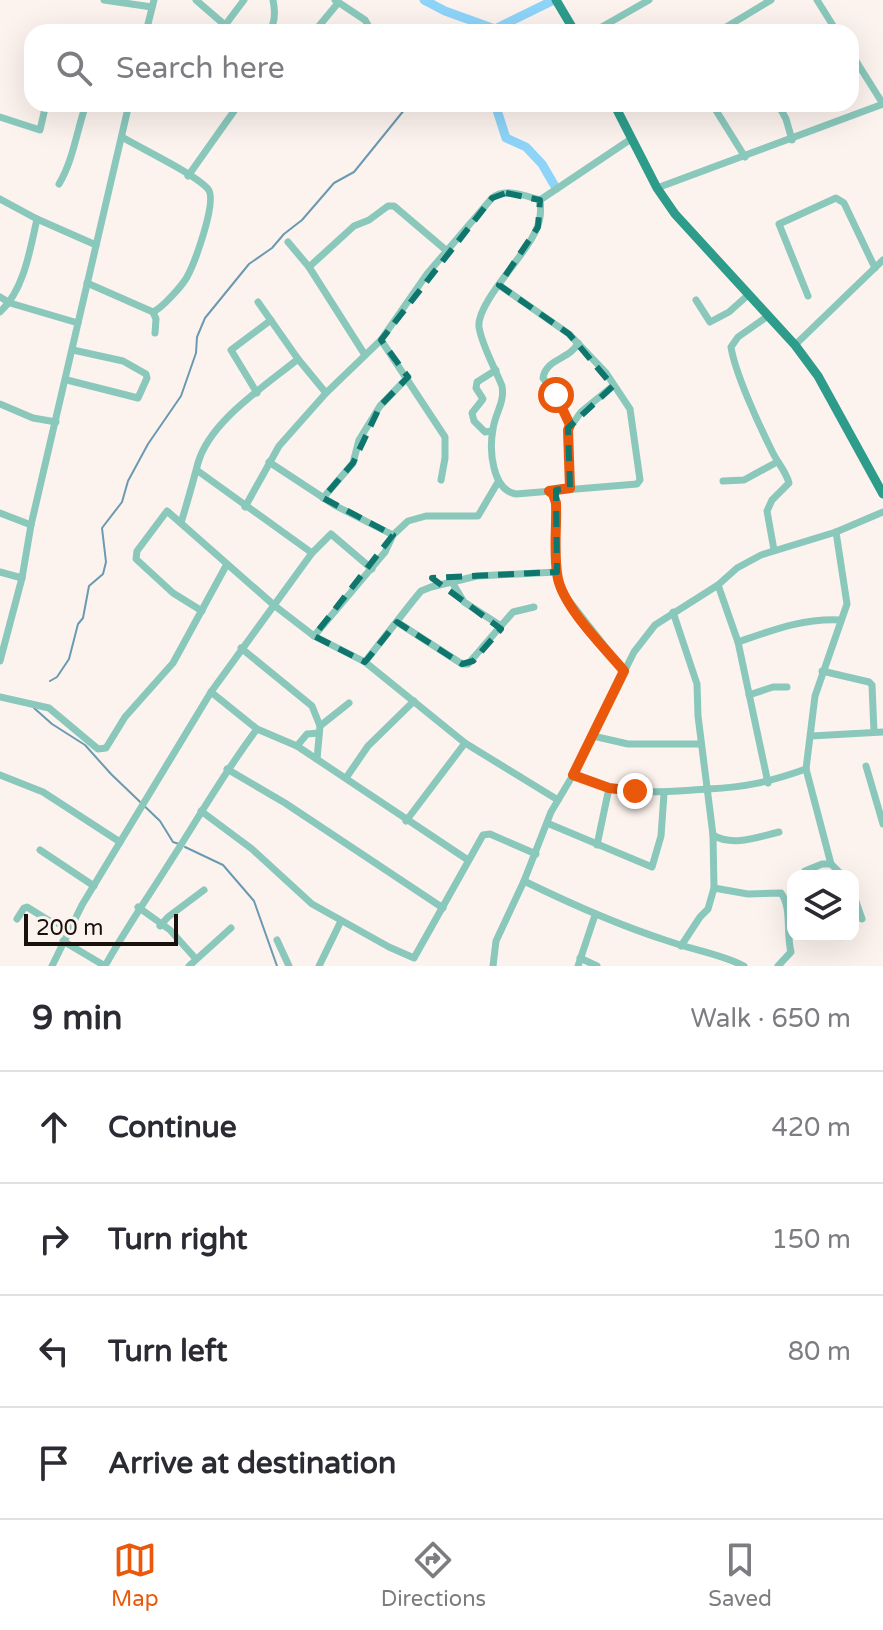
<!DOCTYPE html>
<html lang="en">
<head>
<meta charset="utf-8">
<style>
  body { margin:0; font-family:"Varela Round",sans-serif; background:#f2f2f3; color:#2b2b33 }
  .controls { position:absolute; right:24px; bottom:24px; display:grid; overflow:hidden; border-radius:16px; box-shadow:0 8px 32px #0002 }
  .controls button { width:72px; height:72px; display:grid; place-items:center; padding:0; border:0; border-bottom:2px solid #e1e1e2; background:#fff; color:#2b2b33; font:40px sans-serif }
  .scale { position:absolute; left:24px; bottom:20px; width:154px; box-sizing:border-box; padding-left:8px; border:4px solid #19110c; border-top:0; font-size:22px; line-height:28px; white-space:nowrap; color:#19110c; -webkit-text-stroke:6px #fdf3ee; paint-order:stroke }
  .stop { position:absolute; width:24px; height:24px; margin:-18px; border:6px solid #ea580c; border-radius:50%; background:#fff }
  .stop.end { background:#ea580c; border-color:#fff; box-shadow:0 2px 8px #0008 }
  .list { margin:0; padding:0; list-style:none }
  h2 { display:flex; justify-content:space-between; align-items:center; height:104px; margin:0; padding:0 32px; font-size:34px }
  h2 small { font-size:26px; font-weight:400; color:#7c7c81 }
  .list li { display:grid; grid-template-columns:52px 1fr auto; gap:24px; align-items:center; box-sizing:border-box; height:112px; padding:0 32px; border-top:2px solid #e1e1e2 }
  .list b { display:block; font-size:30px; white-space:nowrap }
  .list em { font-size:26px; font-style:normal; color:#7c7c81 }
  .icon { flex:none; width:44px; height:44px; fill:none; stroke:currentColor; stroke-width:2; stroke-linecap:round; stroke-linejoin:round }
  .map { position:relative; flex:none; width:883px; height:966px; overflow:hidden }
  .search { position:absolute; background:#fff; box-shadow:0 8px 32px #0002; left:24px; right:24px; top:24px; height:88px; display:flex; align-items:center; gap:20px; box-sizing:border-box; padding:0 28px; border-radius:24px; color:#7c7c81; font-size:30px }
  .sheet { height:552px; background:#fff }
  nav { display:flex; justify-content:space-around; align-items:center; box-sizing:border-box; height:112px; border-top:2px solid #e1e1e2; background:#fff; font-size:22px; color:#7c7c81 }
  nav a { display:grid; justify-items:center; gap:4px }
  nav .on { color:#ea580c }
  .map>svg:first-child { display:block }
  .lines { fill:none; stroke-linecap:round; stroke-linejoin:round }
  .stream { stroke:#6a9ab1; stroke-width:2 }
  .river { stroke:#8dd4f8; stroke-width:9 }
  .minor { stroke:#8ac8bc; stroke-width:7 }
  .major { stroke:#2d9c8b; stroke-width:9 }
  .route { stroke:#ea580c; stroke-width:10 }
  .marked { fill:none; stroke:#0f766e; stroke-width:6; stroke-dasharray:16 10; stroke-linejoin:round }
</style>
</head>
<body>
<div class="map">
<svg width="883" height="966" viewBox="0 0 883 966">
  <rect width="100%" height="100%" fill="#fdf3ee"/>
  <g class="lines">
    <!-- stream -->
    <g class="stream">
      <polyline points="50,681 57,677 69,659 78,624 83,618 89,586 103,574 106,562 102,528 122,502 128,481 148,444 181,396 196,353 197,337 205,318 249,264 272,248 284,234 302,220 334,183 354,172 409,104"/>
      <polyline points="34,708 52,724 85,745 111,774 160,821 173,842 179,844"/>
      <polyline points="185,847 223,865 254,901 277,966"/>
    </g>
    <!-- river -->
    <g class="river">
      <polyline points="424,0 445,11 495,29 554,0"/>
      <polyline points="495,104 506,138 526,147 542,164 556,188"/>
    </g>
    <!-- minor -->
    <g class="minor">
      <polyline points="104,0 152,7"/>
      <polyline points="196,0 233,32"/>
      <polyline points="335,0 365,20 372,32"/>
      <polyline points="817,0 837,32"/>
      <polyline points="226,24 244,0"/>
      <polyline points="146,32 154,0"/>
      <path d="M268,32C276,24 275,10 273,0"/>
      <polyline points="314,32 338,3"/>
      <polyline points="593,32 649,0"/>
      <polyline points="718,32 771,0"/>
      <polyline points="851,53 883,104"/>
      <polyline points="712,104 745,157"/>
      <polyline points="778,104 786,119 792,140"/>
      <polyline points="0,117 40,130 46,104"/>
      <path d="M122,137C142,149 195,174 208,189C218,201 194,264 187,277C182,286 162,308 153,312"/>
      <polyline points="188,176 239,104"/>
      <path d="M59,184C73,161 77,130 86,104"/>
      <polyline points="657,188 883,104"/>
      <polyline points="0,199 37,219 96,245"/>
      <polyline points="288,242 309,267 365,355"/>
      <polyline points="309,267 354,226 369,220 388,206 394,206 447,251"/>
      <polyline points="87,283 153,312 156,319 155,333"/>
      <path d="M499,285L569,334L606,373L630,409L640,480L637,484L516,494C492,490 489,450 493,429C495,413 505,403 502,386C495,368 482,346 479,327C476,302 530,252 538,225C541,217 541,208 540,200"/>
      <polyline points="808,296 779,224 836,198 844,203 875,268"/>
      <polyline points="0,297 10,303 78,323"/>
      <polyline points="696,300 710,322 729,312 748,295"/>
      <polyline points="258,302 298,359 326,393"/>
      <path d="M0,312C24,290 30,250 37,219"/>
      <path d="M768,316L738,337L731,347C735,373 759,425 771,449C776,461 786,471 789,483L772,500L767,511L774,550"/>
      <polyline points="381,340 445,437 445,458 441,480"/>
      <polyline points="795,345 883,260"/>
      <polyline points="67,380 138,398 147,378 146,374 123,361 73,350"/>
      <polyline points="257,393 231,350 271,320"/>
      <polyline points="0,404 33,418 56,422"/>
      <path d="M570,425L556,395L543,378C546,358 570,360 578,343"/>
      <polyline points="492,431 485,432 474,421 472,413 483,399 476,388 477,382 496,370"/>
      <polyline points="269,462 336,506 393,535"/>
      <polyline points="198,471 312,553"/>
      <polyline points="723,481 744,480 777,462"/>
      <polyline points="570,488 568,430 581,412 613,386"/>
      <polyline points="549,491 553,494 556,503 557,572 563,593 624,671"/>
      <polyline points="323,498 353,463 359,440 380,406 408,377"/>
      <path d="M245,507L279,446L326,393L381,340L427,274L492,198C505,187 525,196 540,200L631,139"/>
      <polyline points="0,513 31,525"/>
      <path d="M181,523C187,503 193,482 198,463C210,421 265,386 298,359"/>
      <polyline points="836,532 847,604 815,696 806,769 831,864 843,876"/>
      <polyline points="0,572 22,578"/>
      <polyline points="452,582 464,602 501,626"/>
      <polyline points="718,585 738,642 768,783"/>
      <polyline points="202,611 173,593 136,559 137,551 167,511 275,606 314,636 365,662 465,743 558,800"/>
      <polyline points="673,612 697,684 698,716 713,835 714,888 708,909 700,917 681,946"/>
      <polyline points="397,622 462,664 468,664 513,612 534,607"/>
      <polyline points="314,636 385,552 393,535 408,521 426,516 478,516 498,482"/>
      <path d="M738,642C773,630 803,618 841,620"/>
      <polyline points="241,648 312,706 320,726 317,759"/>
      <polyline points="0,661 22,578 31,525 129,104"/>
      <polyline points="365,662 412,602 421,591 431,587 477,576 557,572"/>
      <polyline points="822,671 869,682 872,685 874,732"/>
      <polyline points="211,692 257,729 297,746 468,860"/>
      <polyline points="749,695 773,687 787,687"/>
      <polyline points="0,697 49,708 98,749 106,748 125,717 173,663 227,564"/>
      <polyline points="320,726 349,703"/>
      <polyline points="593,736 628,744 701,744"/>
      <polyline points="811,736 883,732"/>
      <polyline points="297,746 307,734 319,733"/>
      <polyline points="866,766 883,824"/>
      <polyline points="227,769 285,803 443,908"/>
      <polyline points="0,775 43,792 120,842"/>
      <path d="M573,775C622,798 657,792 708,789C747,787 769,782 806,769"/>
      <polyline points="346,778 368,746 414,701"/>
      <polyline points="201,811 252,849 312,904 389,947 414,958 483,835 490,834 536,854"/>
      <polyline points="406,821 465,743"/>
      <polyline points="547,823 652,867 661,836 664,794"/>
      <path d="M713,835C732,847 758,837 779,832"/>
      <polyline points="597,845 609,788"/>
      <polyline points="40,850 94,886"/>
      <polyline points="805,871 822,864 831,864"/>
      <path d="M524,881C571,904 618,925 668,941C693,950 721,954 744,966"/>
      <path d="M714,888L748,894L781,893C792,907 786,934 791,952L778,966"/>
      <polyline points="853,893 862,919"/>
      <polyline points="138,907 170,930 196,959"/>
      <polyline points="17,919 24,908 27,907 48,920 70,928"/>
      <polyline points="160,926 168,917 204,890"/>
      <polyline points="277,940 289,966"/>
      <path d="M63,941L105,966C125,930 148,897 170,862C199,817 225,771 257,729"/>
      <polyline points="580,958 597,966"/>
      <polyline points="52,966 82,905 211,692 312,553 331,534 372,569"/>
      <polyline points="189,966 231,928"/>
      <polyline points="319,966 341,921"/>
      <polyline points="493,966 496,941 524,881 551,812 573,775 634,652 655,625 718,585 737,568 761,555 836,532 883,512"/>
      <polyline points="578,966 595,915"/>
    </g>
    <!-- major -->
    <g class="major">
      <polyline points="556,0 575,32"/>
      <polyline points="614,104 657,188 675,214 795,345 818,376 883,494"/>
    </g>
  </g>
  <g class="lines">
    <!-- route -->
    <path class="route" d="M556,395L570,425L568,430L570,488L549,491L553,494L556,503C557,527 553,556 558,579C565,609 604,647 624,671L573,775L609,788L635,791"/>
  </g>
  <!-- marked area -->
  <path class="marked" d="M506,193L540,200L538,227L499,285L569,334L613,386L568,428L570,488L556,490L557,572L432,578L501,629L473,661L462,664L397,622L365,662L314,636L393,535L323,498L353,463L380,406L408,377L381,340L492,198Z"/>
</svg>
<div class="controls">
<button><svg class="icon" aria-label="layers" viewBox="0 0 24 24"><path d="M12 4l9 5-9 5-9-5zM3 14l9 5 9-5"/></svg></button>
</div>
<div class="scale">200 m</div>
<div class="stop" style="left:556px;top:395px"></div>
<div class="stop end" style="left:635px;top:791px"></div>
<div class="search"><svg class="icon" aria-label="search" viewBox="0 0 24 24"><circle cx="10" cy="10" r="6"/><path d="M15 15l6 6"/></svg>Search here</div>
</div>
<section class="sheet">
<h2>9 min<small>Walk · 650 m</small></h2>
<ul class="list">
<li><svg class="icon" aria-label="ahead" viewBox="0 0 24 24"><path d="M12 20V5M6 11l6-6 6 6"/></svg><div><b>Continue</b></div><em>420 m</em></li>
<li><svg class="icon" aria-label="right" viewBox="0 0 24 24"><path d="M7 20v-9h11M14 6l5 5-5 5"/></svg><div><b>Turn right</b></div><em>150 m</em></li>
<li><svg class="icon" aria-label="left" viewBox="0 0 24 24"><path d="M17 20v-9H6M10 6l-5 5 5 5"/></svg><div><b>Turn left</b></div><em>80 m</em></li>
<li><svg class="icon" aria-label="arrive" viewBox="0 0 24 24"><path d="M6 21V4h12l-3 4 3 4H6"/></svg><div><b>Arrive at destination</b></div></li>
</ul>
</section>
<nav>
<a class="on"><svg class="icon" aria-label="map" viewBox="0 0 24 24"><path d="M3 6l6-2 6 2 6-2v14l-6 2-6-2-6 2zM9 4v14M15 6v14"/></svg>Map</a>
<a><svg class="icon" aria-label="directions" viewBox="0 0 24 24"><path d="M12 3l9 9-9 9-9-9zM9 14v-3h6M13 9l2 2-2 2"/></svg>Directions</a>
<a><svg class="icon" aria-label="saved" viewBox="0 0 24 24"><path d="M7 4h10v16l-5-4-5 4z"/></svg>Saved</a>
</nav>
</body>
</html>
